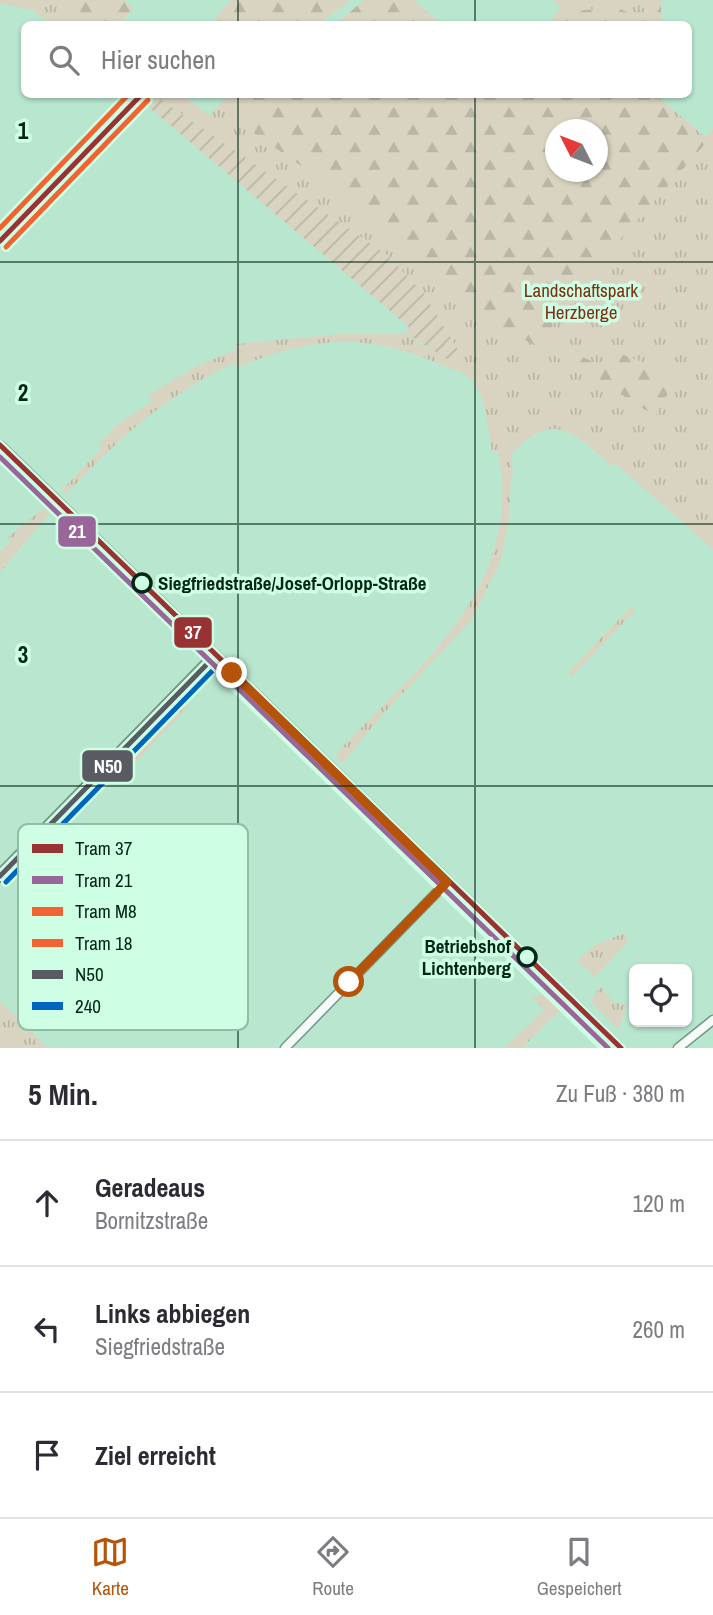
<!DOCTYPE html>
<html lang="de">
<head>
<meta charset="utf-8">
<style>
  body { margin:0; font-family:"Archivo Narrow",sans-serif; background:#f7f7f7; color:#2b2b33 }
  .controls { position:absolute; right:21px; bottom:21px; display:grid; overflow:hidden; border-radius:10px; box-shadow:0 2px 5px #0004 }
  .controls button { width:63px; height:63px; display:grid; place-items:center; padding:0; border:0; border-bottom:2px solid #e1e1e2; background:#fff; color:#2b2b33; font:35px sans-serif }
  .compass { position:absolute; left:545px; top:119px; width:63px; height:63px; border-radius:50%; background:#fff; box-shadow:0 2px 5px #0004; rotate:312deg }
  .stop { position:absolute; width:21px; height:21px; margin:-16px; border:5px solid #b45309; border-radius:50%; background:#fff }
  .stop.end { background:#b45309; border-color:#fff; box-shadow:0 2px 7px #0008 }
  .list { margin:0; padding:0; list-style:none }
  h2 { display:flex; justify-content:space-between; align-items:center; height:91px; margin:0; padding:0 28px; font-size:30px }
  h2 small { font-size:23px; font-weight:400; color:#7c7c81 }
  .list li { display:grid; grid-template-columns:46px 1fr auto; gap:21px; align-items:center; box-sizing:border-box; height:126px; padding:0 28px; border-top:2px solid #e1e1e2 }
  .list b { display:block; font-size:26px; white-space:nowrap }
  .list p { margin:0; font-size:23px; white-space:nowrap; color:#7c7c81 }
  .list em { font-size:23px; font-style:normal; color:#7c7c81 }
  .icon { flex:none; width:38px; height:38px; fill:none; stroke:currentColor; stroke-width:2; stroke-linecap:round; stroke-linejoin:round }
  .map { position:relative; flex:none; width:713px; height:1048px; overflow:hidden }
  .search { position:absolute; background:#fff; box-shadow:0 2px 5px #0004; left:21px; right:21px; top:21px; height:77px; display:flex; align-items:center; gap:18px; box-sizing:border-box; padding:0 24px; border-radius:10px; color:#7c7c81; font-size:26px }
  .sheet { height:469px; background:#fff }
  nav { display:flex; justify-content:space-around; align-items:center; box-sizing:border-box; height:98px; border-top:2px solid #e1e1e2; background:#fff; font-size:19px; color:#7c7c81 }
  nav a { display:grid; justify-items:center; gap:4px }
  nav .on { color:#b45309 }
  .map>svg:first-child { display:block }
  .grass { fill:url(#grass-tufts); fill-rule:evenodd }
  .forest { fill:url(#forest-firs); fill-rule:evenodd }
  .garden { fill:url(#garden-furrows) }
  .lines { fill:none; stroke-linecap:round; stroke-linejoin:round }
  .street-casing { stroke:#749887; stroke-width:11 }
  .secondary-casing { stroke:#749887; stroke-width:14 }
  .street { stroke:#f4fbf8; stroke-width:8 }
  .secondary { stroke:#f4fbf8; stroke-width:10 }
  .bus-1-casing { stroke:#cefee4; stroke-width:10 }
  .bus-2-casing { stroke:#cefee4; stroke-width:10 }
  .bus-1 { stroke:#595b62; stroke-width:5 }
  .bus-2 { stroke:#0065bd; stroke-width:5 }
  .tram-1-casing { stroke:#cefee4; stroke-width:10 }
  .tram-2-casing { stroke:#cefee4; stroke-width:10 }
  .tram-3-casing { stroke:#cefee4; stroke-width:10 }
  .tram-4-casing { stroke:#cefee4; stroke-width:10 }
  .tram-1 { stroke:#933; stroke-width:5 }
  .tram-2 { stroke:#969; stroke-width:5 }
  .tram-3 { stroke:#f26332; stroke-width:5 }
  .tram-4 { stroke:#f26332; stroke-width:5 }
  .route { stroke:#b45309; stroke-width:9 }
  .grid { fill:none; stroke:#022616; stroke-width:2; stroke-opacity:0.55 }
  .stop-dot { fill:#cefee4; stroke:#022616; stroke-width:3.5 }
  .labels { text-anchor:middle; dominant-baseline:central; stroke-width:7; stroke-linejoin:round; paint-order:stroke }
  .park-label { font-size:19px; fill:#7d3112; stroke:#cefee4 }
  .stop-label { font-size:19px; font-weight:bold; fill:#022616; stroke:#cefee4; text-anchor:start }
  .key { fill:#cefee4; stroke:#91bda6; stroke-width:2 }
  .key-label { font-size:19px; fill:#022616 }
  .grid-label { font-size:23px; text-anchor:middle; font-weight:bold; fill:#022616; stroke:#cefee4; stroke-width:7; stroke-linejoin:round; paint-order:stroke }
  .line-badge { stroke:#cefee4; stroke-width:2.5 }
  .badge-label { font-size:19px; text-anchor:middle; font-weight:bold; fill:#fff }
</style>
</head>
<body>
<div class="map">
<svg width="713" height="1048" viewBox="0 0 713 1048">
  <defs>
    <pattern id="grass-tufts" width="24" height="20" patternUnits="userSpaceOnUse" patternTransform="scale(1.75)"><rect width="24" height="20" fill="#d9d4c1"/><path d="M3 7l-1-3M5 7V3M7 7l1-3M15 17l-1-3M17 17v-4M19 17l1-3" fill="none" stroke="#b9b6a5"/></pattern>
    <pattern id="forest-firs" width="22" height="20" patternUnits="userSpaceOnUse" patternTransform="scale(1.75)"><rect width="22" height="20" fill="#d9d4c1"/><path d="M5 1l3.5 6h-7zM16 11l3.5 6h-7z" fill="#b9b6a5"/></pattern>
    <pattern id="garden-furrows" width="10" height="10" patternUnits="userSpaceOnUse" patternTransform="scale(1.75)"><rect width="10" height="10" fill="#d9d4c1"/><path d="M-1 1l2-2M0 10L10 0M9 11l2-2" fill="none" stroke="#b9b6a5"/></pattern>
  </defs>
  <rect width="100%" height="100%" fill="#b9e6cf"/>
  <!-- grass -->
  <g class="grass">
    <polygon points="0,0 65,0 94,24 51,24 34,11 0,3"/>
    <polygon points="553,0 661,0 661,24 552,24 553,17 562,8"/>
    <path d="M229,94L656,95L705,137L713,129V549L616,464L612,466C572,432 555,409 511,454L513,476L511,477L509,519L500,563L471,621L383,714L343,763L335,755C420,664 524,590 498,451H492C489,431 486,400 474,383C467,372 448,368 437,363C365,332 310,337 239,367L234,363C164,396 119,439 66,494L62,490L103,447L99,443L119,423L153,401L148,395L197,366L235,350L236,344L341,334L406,333L426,348L463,358L424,294L387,255L154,95H183L209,116ZM556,130H598V172H556Z"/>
    <polygon points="44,508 50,513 0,572 0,551 11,542 7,538"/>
    <polygon points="631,607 635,611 572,676 568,672"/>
    <polygon points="184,702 189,706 133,765 128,760"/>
    <polygon points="624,933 628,938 626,944 595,977 577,960 595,945"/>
    <polygon points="600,986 612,1001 627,1006 618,1029 591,1002"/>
    <polygon points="544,994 560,1010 560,1015 557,1013 522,1048 504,1048 544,1010 532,998"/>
    <polygon points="0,1001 48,1048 0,1048"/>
  </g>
  <!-- forest -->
  <g class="forest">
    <polygon points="65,0 124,0 133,8 124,19 130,24 94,24"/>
    <polygon points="231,0 351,0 318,24 211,24"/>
    <polygon points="364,0 414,0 441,24 336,24"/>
    <polygon points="553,0 566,0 574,11 595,9 592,0 613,0 617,7 635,16 646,11 638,0 661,0 661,24 552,24 553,17 562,8"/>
    <path d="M229,95H652L705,144L557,310L548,341L602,366L615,352L678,375L655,416L597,379L499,326L337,191L251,131L254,115ZM556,130H598V172H556Z"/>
  </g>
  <!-- garden -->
  <polygon class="garden" points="154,95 387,255 424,294 463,358 455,364 406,333 409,327 145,104"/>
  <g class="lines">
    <defs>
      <g id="street">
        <polyline points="0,239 140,94"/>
        <polyline points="285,1048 447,882"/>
        <polyline points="678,1048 713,1020"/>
      </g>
      <g id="secondary">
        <polyline points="0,447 618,1048"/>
        <polyline points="0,876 215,656"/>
      </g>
    </defs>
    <!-- street casing -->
    <use href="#street" class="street-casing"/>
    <!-- secondary casing -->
    <use href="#secondary" class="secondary-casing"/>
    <!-- street -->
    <use href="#street" class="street"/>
    <!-- secondary -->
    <use href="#secondary" class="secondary"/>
    <defs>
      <g id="bus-1">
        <polyline points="215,656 618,1048"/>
        <polyline points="0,876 215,656"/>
      </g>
      <g id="bus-2">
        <polyline points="209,662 605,1048"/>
        <polyline points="6,882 221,662"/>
      </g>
    </defs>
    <!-- bus-1 casing -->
    <use href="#bus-1" class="bus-1-casing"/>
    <!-- bus-2 casing -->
    <use href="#bus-2" class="bus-2-casing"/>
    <!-- bus-1 -->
    <use href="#bus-1" class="bus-1"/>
    <!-- bus-2 -->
    <use href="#bus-2" class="bus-2"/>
    <defs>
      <g id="tram-1">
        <polyline points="0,241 142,94"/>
        <polyline points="0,445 621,1048"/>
      </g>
      <polyline id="tram-2" points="0,457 608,1048"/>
      <polyline id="tram-3" points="6,247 148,100"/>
      <polyline id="tram-4" points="0,228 129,94"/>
    </defs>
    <!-- tram-1 casing -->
    <use href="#tram-1" class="tram-1-casing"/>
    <!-- tram-2 casing -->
    <use href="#tram-2" class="tram-2-casing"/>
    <!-- tram-3 casing -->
    <use href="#tram-3" class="tram-3-casing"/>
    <!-- tram-4 casing -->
    <use href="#tram-4" class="tram-4-casing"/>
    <!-- tram-1 -->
    <use href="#tram-1" class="tram-1"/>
    <!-- tram-2 -->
    <use href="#tram-2" class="tram-2"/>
    <!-- tram-3 -->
    <use href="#tram-3" class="tram-3"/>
    <!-- tram-4 -->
    <use href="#tram-4" class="tram-4"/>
  </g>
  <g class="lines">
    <!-- route -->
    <polyline class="route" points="232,673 447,882 349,982"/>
  </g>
  <!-- grid -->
  <path class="grid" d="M238,0V24M475,0V24M238,94V1048M475,94V1048M0,262H713M0,524H713M0,786H713"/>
  <!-- markers -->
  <g class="stop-dot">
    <circle cx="142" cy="583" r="9"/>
    <circle cx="527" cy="957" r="9"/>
  </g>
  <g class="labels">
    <!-- park labels -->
    <g class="park-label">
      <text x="581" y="290">Landschaftspark<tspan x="581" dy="22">Herzberge</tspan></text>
    </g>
    <!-- stop labels -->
    <g class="stop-label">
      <text x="158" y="583">Siegfriedstraße/Josef-Orlopp-Straße</text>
      <text x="511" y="946" text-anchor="end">Betriebshof<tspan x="511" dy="22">Lichtenberg</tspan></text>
    </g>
  </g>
  <!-- legend -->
  <rect x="18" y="824" width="230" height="206" rx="10" class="key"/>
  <rect x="32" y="844" width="31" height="9" fill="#933"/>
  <rect x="32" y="876" width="31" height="8" fill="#969"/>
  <rect x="32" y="907" width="31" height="9" fill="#f26332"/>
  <rect x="32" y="939" width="31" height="8" fill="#f26332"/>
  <rect x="32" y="970" width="31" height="9" fill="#595b62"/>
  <rect x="32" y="1002" width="31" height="8" fill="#0065bd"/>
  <g class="key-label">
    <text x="75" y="855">Tram 37</text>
    <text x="75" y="887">Tram 21</text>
    <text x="75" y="918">Tram M8</text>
    <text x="75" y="950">Tram 18</text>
    <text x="75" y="981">N50</text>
    <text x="75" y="1013">240</text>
  </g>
  <g class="grid-label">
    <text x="23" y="139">1</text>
    <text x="23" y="401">2</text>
    <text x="23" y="663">3</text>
  </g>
  <g class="line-badge">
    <rect x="57" y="515" width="40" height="33" rx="7" fill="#969"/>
    <rect x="173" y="616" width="40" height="33" rx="7" fill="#933"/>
    <rect x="81" y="749" width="53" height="34" rx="7" fill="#595b62"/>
  </g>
  <g class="badge-label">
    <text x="77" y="538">21</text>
    <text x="193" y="639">37</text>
    <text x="108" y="773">N50</text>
  </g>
</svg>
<div class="controls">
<button><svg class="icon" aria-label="locate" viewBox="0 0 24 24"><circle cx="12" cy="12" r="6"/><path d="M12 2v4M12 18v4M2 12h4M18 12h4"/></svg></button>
</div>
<svg class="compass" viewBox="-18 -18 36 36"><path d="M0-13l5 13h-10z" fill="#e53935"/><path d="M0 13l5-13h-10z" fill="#7c7c81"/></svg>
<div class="stop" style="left:349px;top:982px"></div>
<div class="stop end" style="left:232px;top:673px"></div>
<div class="search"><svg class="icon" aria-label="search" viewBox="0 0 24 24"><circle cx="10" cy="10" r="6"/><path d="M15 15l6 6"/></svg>Hier suchen</div>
</div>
<section class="sheet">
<h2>5 Min.<small>Zu Fuß · 380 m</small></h2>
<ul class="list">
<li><svg class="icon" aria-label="ahead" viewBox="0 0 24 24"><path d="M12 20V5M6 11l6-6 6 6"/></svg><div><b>Geradeaus</b><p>Bornitzstraße</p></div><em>120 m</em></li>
<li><svg class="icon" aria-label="left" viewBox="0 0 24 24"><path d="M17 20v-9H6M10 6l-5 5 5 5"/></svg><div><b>Links abbiegen</b><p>Siegfriedstraße</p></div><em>260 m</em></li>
<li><svg class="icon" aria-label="arrive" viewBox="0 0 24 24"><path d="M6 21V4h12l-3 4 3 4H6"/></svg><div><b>Ziel erreicht</b></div></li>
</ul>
</section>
<nav>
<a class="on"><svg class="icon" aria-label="map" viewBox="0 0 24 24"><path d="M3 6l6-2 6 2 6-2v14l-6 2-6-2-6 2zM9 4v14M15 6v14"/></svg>Karte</a>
<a><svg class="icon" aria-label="directions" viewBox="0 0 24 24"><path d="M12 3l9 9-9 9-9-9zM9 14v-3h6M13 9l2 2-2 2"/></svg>Route</a>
<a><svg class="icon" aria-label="saved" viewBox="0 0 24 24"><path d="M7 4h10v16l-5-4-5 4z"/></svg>Gespeichert</a>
</nav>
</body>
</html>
